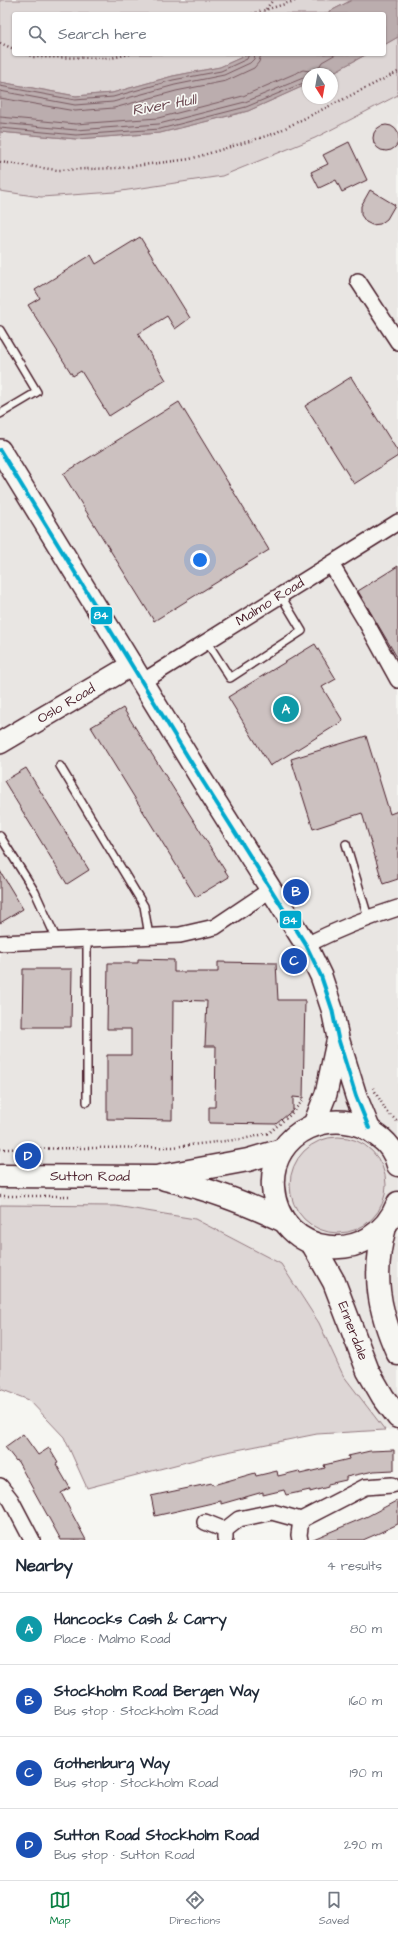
<!DOCTYPE html>
<html lang="en">
<head>
<meta charset="utf-8">
<style>
  body { margin:0; font-family:"Architects Daughter",sans-serif; background:#f2f2f3; color:#1f2937 }
  .compass { position:absolute; left:302px; top:68px; width:36px; height:36px; border-radius:50%; background:#fff; box-shadow:0 1px 3px #0004; rotate:169deg }
  .you { position:absolute; left:200px; top:560px; width:14px; height:14px; margin:-10px; border:3px solid #fff; border-radius:50%; background:#1a73e8; box-shadow:0 0 0 6px #1a73e833 }
  .badge { display:grid; place-items:center; width:26px; height:26px; border-radius:50%; background:#0b8043; color:#fff; font-size:13px; font-weight:700 }
  .pin { position:absolute; translate:-50% -50%; border:2px solid #fff; box-shadow:0 1px 4px #0006 }
  .list { margin:0; padding:0; list-style:none }
  h2 { display:flex; justify-content:space-between; align-items:center; height:52px; margin:0; padding:0 16px; font-size:17px }
  h2 small { font-size:13px; font-weight:400; color:#747a83 }
  .list li { display:grid; grid-template-columns:26px 1fr auto; gap:12px; align-items:center; box-sizing:border-box; height:72px; padding:0 16px; border-top:1px solid #e0e1e3 }
  .list b { display:block; font-size:15px; white-space:nowrap }
  .list p { margin:0; font-size:13px; white-space:nowrap; color:#747a83 }
  .list em { font-size:13px; font-style:normal; color:#747a83 }
  .icon { flex:none; width:22px; height:22px; fill:none; stroke:currentColor; stroke-width:2; stroke-linecap:round; stroke-linejoin:round }
  .map { position:relative; flex:none; width:398px; height:1540px; overflow:hidden }
  .search { position:absolute; background:#fff; box-shadow:0 1px 3px #0004; left:12px; right:12px; top:12px; height:44px; display:flex; align-items:center; gap:10px; box-sizing:border-box; padding:0 14px; border-radius:4px; color:#747a83; font-size:15px }
  .sheet { height:340px; background:#fff }
  nav { display:flex; justify-content:space-around; align-items:center; box-sizing:border-box; height:56px; border-top:1px solid #e0e1e3; background:#fff; font-size:11px; color:#747a83 }
  nav a { display:grid; justify-items:center; gap:2px }
  nav .on { color:#0b8043 }
  .map>svg:first-child { display:block }
  .built { fill:#e9e6e3 }
  .green { fill:#ddd6d5; stroke:#947a80 }
  .water { fill:#bbadae; stroke:#8e747a }
  .lines { fill:none; stroke-linecap:round; stroke-linejoin:round }
  .shore { stroke:#77585f; stroke-width:1 }
  .building { fill:#ccc1c0; stroke:#4a1f2b }
  .lane-casing { stroke:#4a1f2b; stroke-width:10 }
  .street-casing { stroke:#4a1f2b; stroke-width:18 }
  .secondary-casing { stroke:#4a1f2b; stroke-width:24 }
  .highway-casing { stroke:#4a1f2b; stroke-width:25 }
  .path { stroke:#4a1f2b; stroke-width:2.5; stroke-dasharray:1 3; stroke-linecap:butt }
  .lane { stroke:#f6f6f2; stroke-width:7 }
  .street { stroke:#f6f6f2; stroke-width:15 }
  .secondary { stroke:#f6f6f2; stroke-width:21 }
  .highway { stroke:#f6f6f2; stroke-width:22 }
  .bus-1-casing { stroke:#f6f6f2; stroke-width:7 }
  .bus-1 { stroke:#00a9ce; stroke-width:4 }
  .labels { text-anchor:middle; dominant-baseline:central; stroke-width:3.5; stroke-linejoin:round; paint-order:stroke }
  .street-label { font-size:14px; fill:#4a1f2b; stroke:#f6f6f2 }
  .water-label { font-size:15px; font-style:italic; fill:#6c4a52; stroke:#f6f6f2 }
  .line-badge { stroke:#f6f6f2; stroke-width:1.5 }
  .badge-label { font-size:11px; text-anchor:middle; font-weight:bold; fill:#fff }
</style>
</head>
<body>
<div class="map">
<svg width="398" height="1540" viewBox="0 0 398 1540">
  <rect width="100%" height="100%" fill="#f6f6f2"/>
  <filter id="ink" filterUnits="userSpaceOnUse"><feTurbulence type="fractalNoise" baseFrequency=".025" numOctaves="2"/><feDisplacementMap in="SourceGraphic" scale="8" xChannelSelector="R" yChannelSelector="G"/><feConvolveMatrix kernelMatrix="1 2 1 2 8 2 1 2 1" color-interpolation-filters="sRGB"/></filter>
  <g filter="url(#ink)">
    <!-- built -->
    <polygon class="built" points="398,95 398,1429 385,1430 343,1375 319,1323 281,1264 194,1219 116,1206 0,1205 0,191 41,197 115,192 222,176 315,138"/>
    <!-- green -->
    <g class="green">
      <polygon points="0,0 352,0 325,14 14,14 14,54 249,54 220,67 173,76 112,93 76,96 0,82"/>
      <polygon points="398,37 398,95 315,138 222,176 115,192 41,197 0,191 0,132 76,139 160,133 248,111 308,84 308,98 332,98 332,74 330,74 367,54 384,54 384,45"/>
      <circle cx="338" cy="1185" r="48"/>
      <polygon points="0,1205 116,1206 195,1219 281,1264 319,1323 343,1375 385,1430 317,1434 217,1454 87,1488 64,1437 29,1400 0,1389"/>
    </g>
    <!-- water -->
    <g class="water">
      <polygon points="352,0 398,0 398,37 384,45 384,14 325,14"/>
      <polygon points="249,54 367,54 330,74 308,74 308,84 248,111 160,133 76,139 0,132 0,82 76,96 112,93 173,76 220,67"/>
    </g>
    <g class="lines">
      <!-- shore -->
      <g class="shore">
        <polyline points="0,86 75,100 113,97 173,80 221,71 247,59 249,54"/>
        <polyline points="0,91 75,105 113,102 175,85 224,75 250,63 254,59 255,54"/>
        <polyline points="0,98 75,111 114,108 176,91 226,81 254,68 259,62 261,54"/>
        <polyline points="0,117 76,124 158,118 243,96 303,70 316,72 322,62 336,54"/>
        <polyline points="0,123 76,130 159,124 245,102 308,76"/>
        <polyline points="0,128 76,135 160,129 246,107 308,81"/>
      </g>
    </g>
    <!-- building -->
    <g class="building">
      <circle cx="386" cy="138" r="13"/>
      <polygon points="349,142 367,180 342,192 336,180 319,188 311,172 328,164 323,155"/>
      <polygon points="370,190 395,205 387,219 380,224 372,225 366,222 361,215 361,206"/>
      <polygon points="140,237 190,318 175,329 167,316 138,334 166,380 109,416 81,371 73,376 28,305 40,298 35,290 91,255 96,264"/>
      <polygon points="351,377 398,452 398,456 354,484 305,406"/>
      <polygon points="179,402 269,550 154,621 63,474"/>
      <polygon points="398,566 398,659 358,591"/>
      <polygon points="315,644 336,679 322,687 343,721 270,766 228,697"/>
      <polygon points="123,708 229,877 196,897 91,727"/>
      <polygon points="366,736 390,814 398,811 398,879 383,884 362,813 313,829 291,759"/>
      <polygon points="26,768 89,870 67,884 4,781"/>
      <polygon points="0,871 23,909 0,923"/>
      <polygon points="138,959 174,960 174,972 218,972 218,962 276,963 278,1000 305,1000 303,1098 293,1097 293,1110 276,1124 209,1123 209,1107 215,1107 216,1046 205,1046 207,1001 173,1000 172,1120 107,1119 107,1055 131,1055 131,1029 107,1029 108,963 138,963"/>
      <polygon points="23,969 72,969 71,1027 22,1027"/>
      <polygon points="23,1434 38,1455 49,1448 58,1463 56,1464 70,1488 61,1493 86,1540 61,1540 17,1460 16,1461 5,1447"/>
      <polygon points="394,1450 394,1470 374,1471 346,1477 346,1480 328,1484 328,1487 310,1492 310,1490 286,1495 284,1490 263,1495 263,1492 221,1504 221,1501 155,1516 151,1496 212,1483 213,1485 255,1473 256,1476 277,1471 278,1476 299,1471 300,1474 325,1468 324,1465 349,1459 348,1456 370,1451"/>
      <polygon points="398,1500 398,1524 379,1533 363,1540 311,1540 368,1516"/>
    </g>
    <g class="lines">
      <defs>
        <g id="lane">
          <polyline points="0,330 37,392 0,414"/>
          <polyline points="207,642 230,678 302,631 281,596"/>
          <polyline points="60,766 144,906 149,936"/>
          <polyline points="0,836 35,892 57,940"/>
          <polyline points="346,844 368,917"/>
          <polyline points="87,939 87,1102"/>
        </g>
        <g id="street">
          <polyline points="358,281 398,342"/>
          <polyline points="331,564 366,622 398,680"/>
          <path id="s1" d="M142,682L398,522"/>
          <polyline points="0,943 180,935 215,927 270,890"/>
          <path d="M306,945C336,930 366,918 398,908"/>
          <polyline points="0,1486 11,1500 32,1540"/>
          <polyline points="205,1522 225,1530 225,1539"/>
          <polyline points="225,1530 239,1519 272,1512 301,1520 365,1487 392,1485"/>
          <polyline points="300,1540 299,1535 301,1520"/>
        </g>
        <g id="secondary">
          <polyline points="0,450 202,780 306,945 321,976 332,1009 338,1038 356,1096 369,1128"/>
          <path id="s2" d="M0,743L132,665"/>
          <polyline points="314,1124 326,1094 337,1042"/>
        </g>
        <g id="highway">
          <path d="M398,1165C395,1153 388,1143 378,1136C337,1102 269,1131 273,1187C278,1259 373,1269 398,1203"/>
          <path id="s3" d="M0,1176L156,1177L248,1160L282,1150"/>
          <path d="M165,1179C209,1189 243,1202 284,1221"/>
          <path d="M385,1227C372,1274 378,1310 398,1354"/>
          <path id="s4" d="M312,1243L334,1282L368,1371L383,1397L398,1417"/>
        </g>
      </defs>
      <!-- lane casing -->
      <use href="#lane" class="lane-casing"/>
      <!-- street casing -->
      <use href="#street" class="street-casing"/>
      <!-- secondary casing -->
      <use href="#secondary" class="secondary-casing"/>
      <!-- highway casing -->
      <use href="#highway" class="highway-casing"/>
      <!-- path -->
      <g class="path">
        <polyline points="266,9 273,0"/>
        <polyline points="252,14 298,0"/>
        <polyline points="0,43 14,49"/>
        <polyline points="26,54 33,57 111,58 130,54"/>
        <polyline points="0,162 57,170 119,168 190,159 273,134 398,72"/>
        <polyline points="373,1088 387,1112 398,1122"/>
        <polyline points="0,1149 173,1147 243,1139 269,1133 290,1115 304,1099"/>
        <polyline points="0,1196 71,1196"/>
      </g>
      <!-- lane -->
      <use href="#lane" class="lane"/>
      <!-- street -->
      <use href="#street" class="street"/>
      <!-- secondary -->
      <use href="#secondary" class="secondary"/>
      <!-- highway -->
      <use href="#highway" class="highway"/>
      <defs>
        <polyline id="bus-1" points="0,450 202,780 306,945 321,976 332,1009 338,1038 356,1096 369,1128"/>
      </defs>
      <!-- bus-1 casing -->
      <use href="#bus-1" class="bus-1-casing"/>
      <!-- bus-1 -->
      <use href="#bus-1" class="bus-1"/>
    </g>
  </g>
  <g class="labels">
    <!-- street labels -->
    <g class="street-label">
      <text stroke="none"><textPath href="#s1" startOffset="151">Malmo Road</textPath></text>
      <text stroke="none"><textPath href="#s2" startOffset="77">Oslo Road</textPath></text>
      <text stroke="none"><textPath href="#s3" startOffset="90">Sutton Road</textPath></text>
      <text stroke="none"><textPath href="#s4" startOffset="97">Ennerdale</textPath></text>
    </g>
    <!-- water labels -->
    <g class="water-label">
      <text transform="translate(164 105) rotate(-10)">River Hull</text>
    </g>
  </g>
  <g class="line-badge">
    <rect x="90" y="606" width="23" height="19" rx="4" fill="#00a9ce"/>
    <rect x="279" y="910" width="23" height="19" rx="4" fill="#00a9ce"/>
  </g>
  <g class="badge-label">
    <text x="101" y="619">84</text>
    <text x="290" y="924">84</text>
  </g>
</svg>
<svg class="compass" viewBox="-18 -18 36 36"><path d="M0-13l5 13h-10z" fill="#e53935"/><path d="M0 13l5-13h-10z" fill="#747a83"/></svg>
<div class="you"></div>
<div class="pin badge" style="left:286px;top:709px;background:#0f9aa8">A</div>
<div class="pin badge" style="left:296px;top:892px;background:#1a4fb4">B</div>
<div class="pin badge" style="left:294px;top:961px;background:#1a4fb4">C</div>
<div class="pin badge" style="left:28px;top:1156px;background:#1a4fb4">D</div>
<div class="search"><svg class="icon" aria-label="search" viewBox="0 0 24 24"><circle cx="10" cy="10" r="6"/><path d="M15 15l6 6"/></svg>Search here</div>
</div>
<section class="sheet">
<h2>Nearby<small>4 results</small></h2>
<ul class="list">
<li><span class="badge" style="background:#0f9aa8">A</span><div><b>Hancocks Cash &amp; Carry</b><p>Place · Malmo Road</p></div><em>80 m</em></li>
<li><span class="badge" style="background:#1a4fb4">B</span><div><b>Stockholm Road Bergen Way</b><p>Bus stop · Stockholm Road</p></div><em>160 m</em></li>
<li><span class="badge" style="background:#1a4fb4">C</span><div><b>Gothenburg Way</b><p>Bus stop · Stockholm Road</p></div><em>190 m</em></li>
<li><span class="badge" style="background:#1a4fb4">D</span><div><b>Sutton Road Stockholm Road</b><p>Bus stop · Sutton Road</p></div><em>290 m</em></li>
</ul>
</section>
<nav>
<a class="on"><svg class="icon" aria-label="map" viewBox="0 0 24 24"><path d="M3 6l6-2 6 2 6-2v14l-6 2-6-2-6 2zM9 4v14M15 6v14"/></svg>Map</a>
<a><svg class="icon" aria-label="directions" viewBox="0 0 24 24"><path d="M12 3l9 9-9 9-9-9zM9 14v-3h6M13 9l2 2-2 2"/></svg>Directions</a>
<a><svg class="icon" aria-label="saved" viewBox="0 0 24 24"><path d="M7 4h10v16l-5-4-5 4z"/></svg>Saved</a>
</nav>
</body>
</html>
